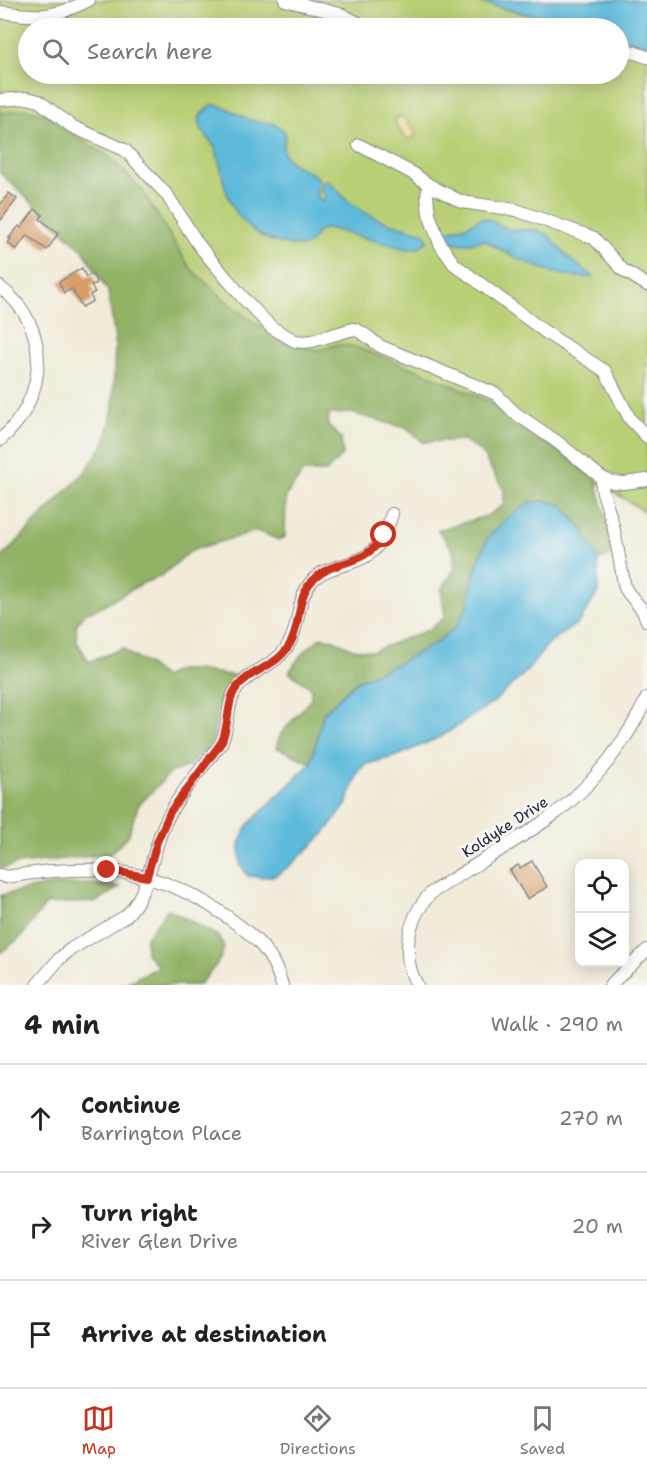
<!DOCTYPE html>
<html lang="en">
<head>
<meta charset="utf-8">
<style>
  body { margin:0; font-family:"Shantell Sans",sans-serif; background:#f2f2f2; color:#222 }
  .controls { position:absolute; right:18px; bottom:18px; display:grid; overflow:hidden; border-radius:12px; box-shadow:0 3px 15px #0003 }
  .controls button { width:54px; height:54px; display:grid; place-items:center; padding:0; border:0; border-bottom:2px solid #e0e0e0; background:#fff; color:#222; font:30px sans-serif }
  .stop { position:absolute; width:18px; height:18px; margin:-14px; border:4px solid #c8321e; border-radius:50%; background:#fff }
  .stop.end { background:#c8321e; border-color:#fff; box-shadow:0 2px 6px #0008 }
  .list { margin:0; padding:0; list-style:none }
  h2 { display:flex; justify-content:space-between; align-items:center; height:78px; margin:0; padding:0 24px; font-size:26px }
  h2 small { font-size:20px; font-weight:400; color:#767676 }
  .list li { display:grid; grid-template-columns:39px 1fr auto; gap:18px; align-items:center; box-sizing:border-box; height:108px; padding:0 24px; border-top:2px solid #e0e0e0 }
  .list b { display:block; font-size:22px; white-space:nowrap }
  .list p { margin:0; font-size:20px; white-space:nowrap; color:#767676 }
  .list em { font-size:20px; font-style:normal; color:#767676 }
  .icon { flex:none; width:33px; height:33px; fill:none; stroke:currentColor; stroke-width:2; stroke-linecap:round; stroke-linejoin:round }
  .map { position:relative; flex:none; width:647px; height:985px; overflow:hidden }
  .search { position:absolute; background:#fff; box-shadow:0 3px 15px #0003; left:18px; right:18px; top:18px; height:66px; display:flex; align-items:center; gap:15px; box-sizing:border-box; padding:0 21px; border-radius:33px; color:#767676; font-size:22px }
  .sheet { height:402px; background:#fff }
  nav { display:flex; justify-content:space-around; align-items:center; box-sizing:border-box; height:84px; border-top:2px solid #e0e0e0; background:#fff; font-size:16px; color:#767676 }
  nav a { display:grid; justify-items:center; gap:3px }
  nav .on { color:#c8321e }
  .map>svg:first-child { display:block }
  .green { fill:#b8cf74; stroke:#6d7858; stroke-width:1.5 }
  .forest { fill:#92b266; stroke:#5a6a50; stroke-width:1.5 }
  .sand { fill:#eeda9e; stroke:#887e6c; stroke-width:1.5 }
  .water { fill:#5dbadb; stroke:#406e8b; stroke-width:1.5 }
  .building { fill:#d89d68 }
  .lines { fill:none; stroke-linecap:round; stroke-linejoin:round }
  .minor-casing { stroke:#8a868a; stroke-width:14 }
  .minor { stroke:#fff; stroke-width:12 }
  .route { stroke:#c8321e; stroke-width:8 }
  .labels { text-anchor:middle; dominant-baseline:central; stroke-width:6; stroke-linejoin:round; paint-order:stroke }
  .street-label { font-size:15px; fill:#22223b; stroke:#f6f6f2 }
</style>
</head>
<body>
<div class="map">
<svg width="647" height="985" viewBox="0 0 647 985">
  <rect width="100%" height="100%" fill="#f6f6f2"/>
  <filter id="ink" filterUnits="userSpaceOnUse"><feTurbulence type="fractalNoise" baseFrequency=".0167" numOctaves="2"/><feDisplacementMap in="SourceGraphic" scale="12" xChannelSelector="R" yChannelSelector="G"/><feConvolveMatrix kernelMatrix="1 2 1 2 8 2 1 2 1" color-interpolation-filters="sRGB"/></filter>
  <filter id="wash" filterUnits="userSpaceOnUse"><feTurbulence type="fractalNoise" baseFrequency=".008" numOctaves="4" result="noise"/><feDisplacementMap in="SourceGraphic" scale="24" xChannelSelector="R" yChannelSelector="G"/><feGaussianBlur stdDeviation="1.35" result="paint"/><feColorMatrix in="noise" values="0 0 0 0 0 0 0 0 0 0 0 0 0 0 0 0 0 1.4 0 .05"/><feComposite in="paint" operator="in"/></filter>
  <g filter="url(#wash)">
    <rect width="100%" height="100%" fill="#f1ebd8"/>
    <!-- green -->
    <polygon class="green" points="0,0 469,0 581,28 28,28 28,74 618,74 619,38 647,45 647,513 483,410 301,357 216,318 0,124"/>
    <!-- forest -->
    <g class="forest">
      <polygon points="26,109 47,114 62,128 107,155 141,189 191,269 235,309 287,344 320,350 338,344 355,347 420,371 490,402 569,459 596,480 615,554 598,560 583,530 562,505 487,539 473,577 468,605 456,627 436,643 397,664 355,682 323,714 311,763 276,747 281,734 311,699 311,688 289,672 301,655 321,637 334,640 353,649 373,651 428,630 445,617 441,590 455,569 453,550 438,530 487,516 504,505 504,490 481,452 464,440 423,442 409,429 352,413 329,414 328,425 341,438 343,454 326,472 303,472 286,496 285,537 279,540 257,531 192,550 161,576 143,583 96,609 84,613 76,626 77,642 89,662 123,648 129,654 149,665 164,678 177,670 195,670 238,676 219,703 212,742 190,766 171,772 138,806 128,836 110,854 17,864 0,869 0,559 86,471 106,440 113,408 115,340 108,291 83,250 0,173 0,112 4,113"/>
      <polygon points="87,884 120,887 96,902 46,904 21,937 0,953 1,895 50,885"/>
      <path d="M168,909L218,936L224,946C221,964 210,972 198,985H123L159,966L146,954V937Z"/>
    </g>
    <!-- sand -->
    <polygon class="sand" points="400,116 408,120 410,126 416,133 413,138 407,139 396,126 395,120"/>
    <!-- water -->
    <g class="water">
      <polygon points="472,0 647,0 647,45 619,38 618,28 582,28"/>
      <path d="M211,105C226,104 237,115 250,120C266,126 269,117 285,132C286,138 284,141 283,147C282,164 307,169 318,177C318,187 314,195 322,202L326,196L321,190L322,182L328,181C336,187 341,195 348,201C370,219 395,225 422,232L425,233L428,241L418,248L407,249L327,228C311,232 316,241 306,246C269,247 239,228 227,193C222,179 221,162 215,148C209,137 197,129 200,116Z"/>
      <path d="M481,218L487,219L510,230H536L547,234L570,259L594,277C557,280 515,259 485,240L464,244L448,241V231L467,226Z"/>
      <polygon points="542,501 562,505 583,530 598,560 598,593 579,622 548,644 528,670 494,702 442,736 397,756 366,764 359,770 346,805 324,834 290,866 275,876 260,877 248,876 240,864 240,841 249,824 311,763 323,714 355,682 397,664 436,643 456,627 468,605 473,577 487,539 505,520 529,503"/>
    </g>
    <g id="blocks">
      <!-- building -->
      <g class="building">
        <polygon points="9,193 17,199 0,221 0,205"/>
        <polygon points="35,209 43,215 40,219 58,234 47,250 27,235 16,250 8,243 11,239 9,238 19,226 21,228"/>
        <polygon points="82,268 86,277 92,274 97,283 91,286 95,292 90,295 93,301 82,307 72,289 64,293 59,282"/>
        <polygon points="532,861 547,887 527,899 510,870 518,865 520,868"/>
      </g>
    </g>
  </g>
  <g filter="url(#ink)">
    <use href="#blocks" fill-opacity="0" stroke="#8a868a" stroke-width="1.5"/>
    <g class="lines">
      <defs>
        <g id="minor">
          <polyline points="285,0 343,15 368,28"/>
          <path d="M0,12C40,17 53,19 89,0"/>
          <polyline points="618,55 633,52 647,57"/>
          <path d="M0,100L27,98L39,101L71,126L125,150L167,195L198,244L211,260L244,299L271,327L295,341L304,342L312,341L353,329C364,331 372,342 382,347L496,394L515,413L556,441L602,478L612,482L624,483L647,480"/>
          <polyline points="359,145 414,174 429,185 462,202 516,210 594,238 623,270 647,285"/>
          <polyline points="429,185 427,196 429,214 440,244 454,264 548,334 605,371 630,419 647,437"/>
          <path d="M0,287C53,327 48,399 0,440"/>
          <path d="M602,478V489L613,525L625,588C634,603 641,603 647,621"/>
          <path d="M0,875L6,877C93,862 160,866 233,921C259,940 273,954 282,985"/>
          <path d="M37,985L59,959L71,949L126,916C150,892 151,853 165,823C178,794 202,769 221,743C230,725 226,701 238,687C254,667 276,668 290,642C300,623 297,599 311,582C326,564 352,567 369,554C382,544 387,529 392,514"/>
          <path d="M417,985C400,955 408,917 431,893C472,866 516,842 556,813C594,784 627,741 647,698"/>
          <polyline points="610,985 647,950"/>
        </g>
      </defs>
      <!-- minor casing -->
      <use href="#minor" class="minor-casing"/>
      <!-- minor -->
      <use href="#minor" class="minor"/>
    </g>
  </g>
  <g class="lines" filter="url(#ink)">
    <!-- route -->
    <path class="route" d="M107,870L147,877L157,842L170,812L221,743C230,725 226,701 237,687C253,667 278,669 292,640C301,620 297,596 313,580C337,556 362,570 384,535"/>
  </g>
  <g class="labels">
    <!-- street labels -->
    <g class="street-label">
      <text transform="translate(505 827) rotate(-33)">Koldyke Drive</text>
    </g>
  </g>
</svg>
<div class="controls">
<button><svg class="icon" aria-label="locate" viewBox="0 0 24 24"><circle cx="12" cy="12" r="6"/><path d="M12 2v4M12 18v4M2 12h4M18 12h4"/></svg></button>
<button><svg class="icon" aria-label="layers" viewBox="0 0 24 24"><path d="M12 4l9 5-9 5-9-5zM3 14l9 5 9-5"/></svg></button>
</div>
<div class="stop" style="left:384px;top:535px"></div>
<div class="stop end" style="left:107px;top:870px"></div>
<div class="search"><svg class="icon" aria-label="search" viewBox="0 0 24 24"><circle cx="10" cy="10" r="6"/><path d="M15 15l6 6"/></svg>Search here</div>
</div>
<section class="sheet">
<h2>4 min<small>Walk · 290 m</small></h2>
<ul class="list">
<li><svg class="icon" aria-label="ahead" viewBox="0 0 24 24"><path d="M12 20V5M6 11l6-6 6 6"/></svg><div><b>Continue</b><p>Barrington Place</p></div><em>270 m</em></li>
<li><svg class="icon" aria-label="right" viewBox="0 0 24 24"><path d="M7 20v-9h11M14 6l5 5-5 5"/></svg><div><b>Turn right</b><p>River Glen Drive</p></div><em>20 m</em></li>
<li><svg class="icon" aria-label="arrive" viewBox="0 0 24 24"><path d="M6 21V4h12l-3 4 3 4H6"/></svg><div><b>Arrive at destination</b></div></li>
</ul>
</section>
<nav>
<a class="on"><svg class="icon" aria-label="map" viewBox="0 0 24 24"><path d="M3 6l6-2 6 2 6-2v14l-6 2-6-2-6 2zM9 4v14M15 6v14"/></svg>Map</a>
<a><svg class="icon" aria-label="directions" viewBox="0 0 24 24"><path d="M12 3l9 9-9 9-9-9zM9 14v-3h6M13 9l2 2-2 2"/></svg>Directions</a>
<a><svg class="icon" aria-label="saved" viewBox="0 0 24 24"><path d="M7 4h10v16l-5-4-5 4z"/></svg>Saved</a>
</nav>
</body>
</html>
